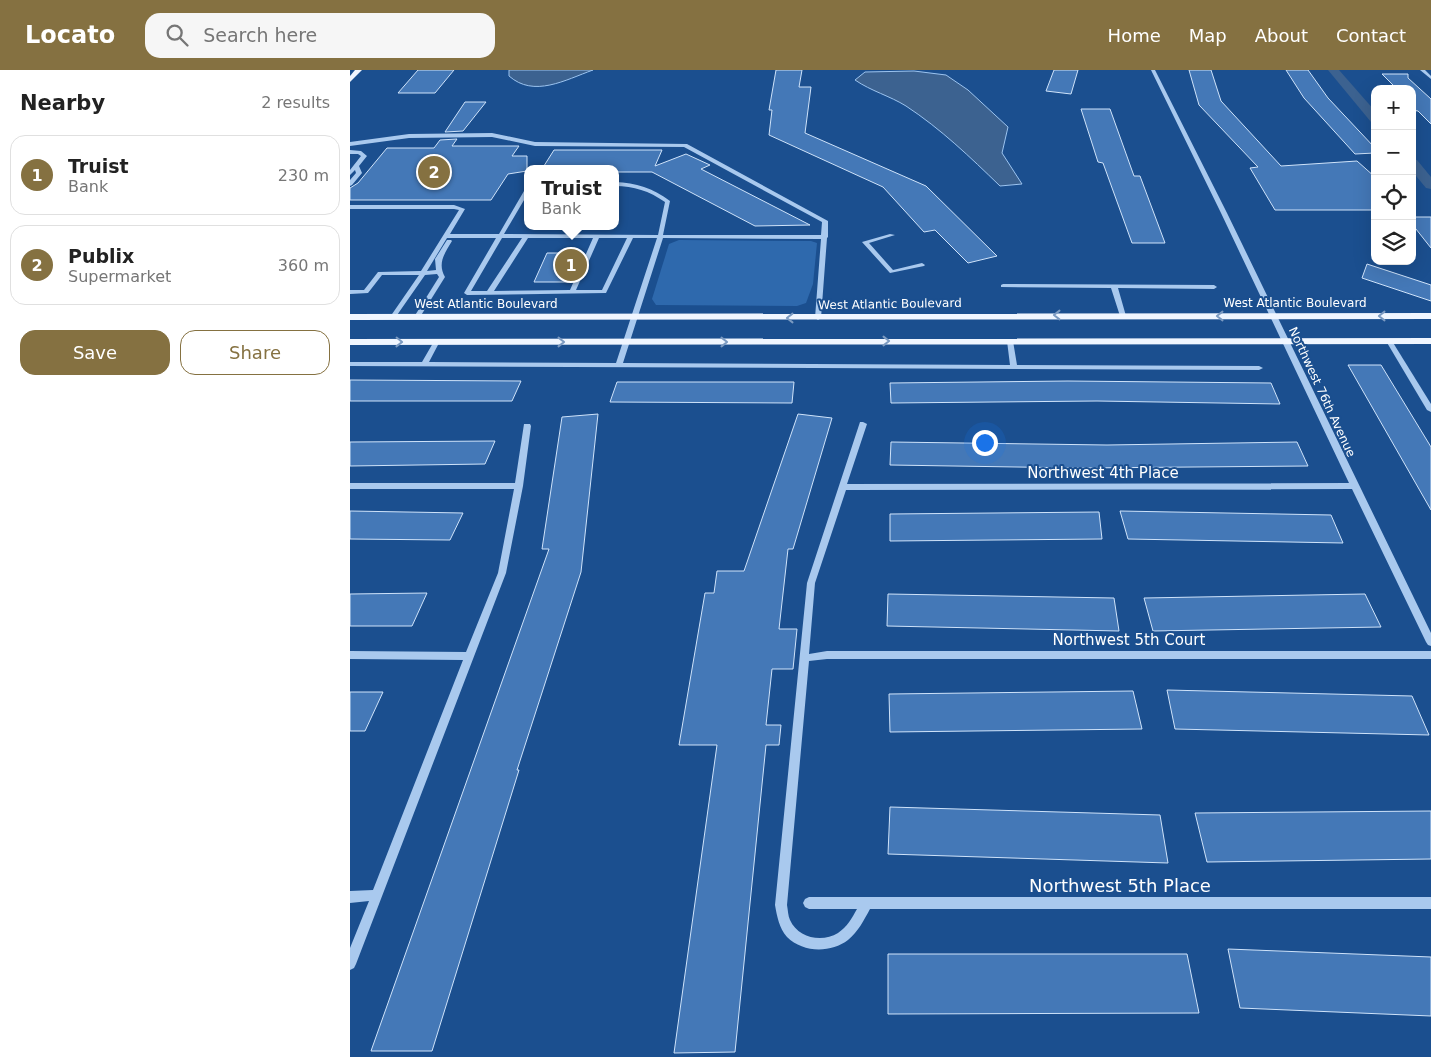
<!DOCTYPE html>
<html lang="en">
<head>
<meta charset="utf-8">
<style>
  body { margin:0; font-family:"DejaVu Sans",sans-serif; background:#f6f6f6; color:#222 }
  .controls { position:absolute; right:15px; top:15px; display:grid; overflow:hidden; border-radius:10px; box-shadow:0 5px 20px #0002 }
  .controls button { width:45px; height:45px; display:grid; place-items:center; padding:0; border:0; border-bottom:1px solid #e0e0e0; background:#fff; color:#222; font:25px sans-serif }
  .you { position:absolute; left:634px; top:372px; width:18px; height:18px; margin:-12px; border:4px solid #fff; border-radius:50%; background:#1a73e8; box-shadow:0 0 0 8px #1a73e833 }
  .badge { display:grid; place-items:center; width:32px; height:32px; border-radius:50%; background:#857141; color:#fff; font-size:16px; font-weight:700 }
  .pin { position:absolute; translate:-50% -50%; border:2px solid #fff; box-shadow:0 1px 5px #0006 }
  .popup { position:absolute; left:174px; top:95px; width:95px; height:65px; box-sizing:border-box; display:grid; place-content:center; border-radius:10px; background:#fff; filter:drop-shadow(0 1px 4px #0005); font-size:16px; white-space:nowrap; color:#767676 }
  .popup b { font-size:19px; color:#222 }
  .popup::after { content:''; position:absolute; left:50%; top:100%; margin-left:-10px; border:10px solid transparent; border-top-color:#fff }
  .list { margin:0; padding:0; list-style:none }
  h2 { display:flex; justify-content:space-between; align-items:center; height:65px; margin:0; padding:0 20px; font-size:21px }
  h2 small { font-size:16px; font-weight:400; color:#767676 }
  .list li { display:grid; grid-template-columns:32px 1fr auto; gap:15px; align-items:center; box-sizing:border-box; height:80px; margin:0 10px 10px; padding:0 10px; border:1px solid #e0e0e0; border-radius:15px }
  .list b { display:block; font-size:19px; white-space:nowrap }
  .list p { margin:0; font-size:16px; white-space:nowrap; color:#767676 }
  .list em { font-size:16px; font-style:normal; color:#767676 }
  .actions { display:flex; gap:10px; padding:15px 20px }
  .actions a { flex:1; padding:11px 0; border:1px solid #857141; border-radius:15px; text-align:center; font-size:18px; color:#857141 }
  .actions .main { background:#857141; color:#fff }
  .icon { flex:none; width:28px; height:28px; fill:none; stroke:currentColor; stroke-width:2; stroke-linecap:round; stroke-linejoin:round }
  .map { position:relative; flex:none; width:1081px; height:987px; overflow:hidden }
  header { display:flex; align-items:center; gap:30px; box-sizing:border-box; height:70px; padding:0 25px; background:#857141; color:#fff }
  header strong { font-size:24px }
  nav { display:flex; gap:28px; margin-inline-start:auto; font-size:18px }
  .search { width:350px; height:45px; background:#f6f6f6; display:flex; align-items:center; gap:12px; box-sizing:border-box; padding:0 18px; border-radius:15px; color:#767676; font-size:19px }
  main { display:flex }
  aside { flex:1; background:#fff }
  .map>svg:first-child { display:block }
  .green { fill:#2e69ad }
  .water { fill:#3c6290; stroke:#9cc4f0 }
  .lines { fill:none; stroke-linecap:round; stroke-linejoin:round }
  .canal { fill:#3c6290; fill-rule:evenodd }
  .building { fill:#4478b7; stroke:#cfe3fa }
  .minor { fill:#a9c9ee; fill-rule:evenodd }
  .major { fill:#f0f6ff; fill-rule:evenodd }
  .oneway { stroke:#7b9ac1 }
  .labels { text-anchor:middle; dominant-baseline:central; stroke-width:4; stroke-linejoin:round; paint-order:stroke }
  .far-street-label { font-size:12px; fill:#fff; stroke:#1b4f8f }
  .street-label { font-size:15px; fill:#fff; stroke:#1b4f8f }
  .near-street-label { font-size:18px; fill:#fff; stroke:#1b4f8f }
</style>
</head>
<body>
<header>
<strong>Locato</strong>
<div class="search"><svg class="icon" aria-label="search" viewBox="0 0 24 24"><circle cx="10" cy="10" r="6"/><path d="M15 15l6 6"/></svg>Search here</div>
<nav><a>Home</a><a>Map</a><a>About</a><a>Contact</a></nav>
</header>
<main>
<aside>
<h2>Nearby<small>2 results</small></h2>
<ul class="list">
<li><span class="badge">1</span><div><b>Truist</b><p>Bank</p></div><em>230 m</em></li>
<li><span class="badge">2</span><div><b>Publix</b><p>Supermarket</p></div><em>360 m</em></li>
</ul>
<div class="actions"><a class="main">Save</a><a>Share</a></div>
</aside>
<div class="map">
<svg width="1081" height="987" viewBox="0 0 1081 987">
  <rect width="100%" height="100%" fill="#1b4f8f"/>
  <!-- green -->
  <polygon class="green" points="329,170 461,171 467,173 463,214 456,233 447,236 306,235 302,229 319,174"/>
  <!-- water -->
  <g class="water">
    <path d="M159,0H243C215,10 184,28 159,6Z"/>
    <path d="M564,1L596,5L618,20L658,57L652,83L672,114L650,116C620,87 591,59 556,36C540,26 521,21 505,10L515,2Z"/>
  </g>
  <g class="lines">
    <!-- canal -->
    <g class="canal">
      <polygon points="978,0 989,0 1025,41 1025,53 1021,52"/>
      <polygon points="1062,89 1067,90 1081,107 1081,119 1076,118 1062,101"/>
    </g>
  </g>
  <!-- building -->
  <g class="building">
    <polygon points="68,0 104,0 85,23 48,23"/>
    <polygon points="426,0 452,0 449,17 461,17 455,63 576,116 647,186 618,193 585,160 574,162 533,117 419,65 422,40 419,40"/>
    <polygon points="704,0 728,0 721,24 696,21"/>
    <polygon points="839,0 861,0 871,31 931,96 1007,91 1025,107 1025,140 925,140 900,98 908,97 849,35"/>
    <polygon points="936,0 958,0 978,28 1025,78 1025,83 1005,84 954,28"/>
    <polygon points="1032,4 1058,4 1058,8 1081,29 1081,54 1068,41 1062,40 1062,19 1047,19"/>
    <polygon points="115,32 136,32 113,61 95,62"/>
    <polygon points="731,39 760,39 784,106 790,106 815,173 782,173 753,93 748,92"/>
    <polygon points="107,69 102,76 169,76 162,86 177,86 177,101 158,104 141,130 0,130 0,118 8,113 37,78 84,78 90,70"/>
    <polygon points="204,80 312,80 305,96 336,84 360,95 351,99 460,155 405,156 302,102 265,102 265,99 192,99"/>
    <polygon points="1062,147 1081,147 1081,178 1062,154"/>
    <polygon points="197,183 231,183 221,212 184,212"/>
    <polygon points="1017,194 1081,215 1081,231 1012,208"/>
    <polygon points="998,295 1031,295 1081,377 1081,440"/>
    <polygon points="0,310 171,311 162,331 0,331"/>
    <polygon points="718,311 921,313 930,334 747,331 541,333 540,313"/>
    <polygon points="267,312 444,312 442,333 260,332"/>
    <polygon points="248,344 231,502 167,700 169,700 82,981 21,981 199,479 192,479 212,347"/>
    <polygon points="448,344 482,348 443,479 438,479 429,559 447,559 443,599 422,599 416,655 431,655 429,675 416,675 385,982 324,983 367,675 329,675 355,523 364,523 367,501 394,501"/>
    <polygon points="145,371 135,394 0,396 0,372"/>
    <polygon points="541,372 757,375 947,372 958,396 730,398 540,395"/>
    <polygon points="0,441 113,443 100,470 0,469"/>
    <polygon points="770,441 981,445 993,473 778,469"/>
    <polygon points="749,442 752,469 540,471 540,444"/>
    <polygon points="77,523 62,556 0,556 0,524"/>
    <polygon points="538,524 764,528 769,561 537,556"/>
    <polygon points="1015,524 1031,557 803,561 794,528"/>
    <polygon points="817,620 1062,626 1079,665 825,659"/>
    <polygon points="783,621 792,659 540,662 539,624"/>
    <polygon points="0,622 33,622 15,661 0,661"/>
    <polygon points="540,737 810,745 818,793 538,784"/>
    <polygon points="1081,741 1081,789 857,792 845,743"/>
    <polygon points="878,879 1081,887 1081,946 890,938"/>
    <polygon points="538,884 837,884 849,943 538,944"/>
  </g>
  <g class="lines">
    <!-- minor -->
    <g class="minor">
      <path d="M801,0H805L877,143L1081,563V576L1078,575L1076,572L1002,419L496,420L465,513L459,584L477,581H1081V589H477L459,591L437,835C438,840 438,846 440,850C448,868 472,873 488,863C497,857 502,848 507,839H459L455,837L453,833L455,829L459,827H1081V839H520C514,850 508,862 498,870C481,883 453,883 437,867C429,858 427,846 425,835L457,513L510,352H513L517,354L497,414L999,413L871,143Z"/>
      <polygon points="1070,0 1075,0 1081,6 1081,9"/>
      <path d="M142,63L185,72L337,74L478,151V167L477,168L471,248L468,250L465,248L471,169L313,168L273,293L660,295L657,271L660,269L663,271L667,295L909,296L913,298L909,300L0,296V292H72L83,273L86,271L89,273L79,292L266,293L307,168H283L256,223L117,225L114,223L146,168H97L77,201L86,200L85,189L97,170H101L102,171C95,183 87,193 95,207L70,247L67,249L64,247L89,207L87,204L75,205L45,248L43,249L40,247L69,205H32L18,223L0,224V220H14L28,202L71,201L109,140L104,139H0V135H104L115,139L100,164H149L174,121L177,119V125L154,164L308,165L315,132C299,121 284,116 265,116V112C286,113 303,118 320,131L313,165H471L472,152L334,77L185,76L142,67L59,68L0,76V72L59,64ZM152,168H172L137,221H121ZM178,168H243L220,220L144,221ZM249,168H277L252,220H226Z"/>
      <polygon points="0,80 11,81 17,86 9,96 12,103 2,115 0,116 0,110 6,103 5,100 0,105 0,100 11,86 8,84 0,84"/>
      <polygon points="540,164 545,165 519,173 543,200 572,193 575,195 574,196 540,203 512,172"/>
      <polygon points="653,214 864,215 867,217 864,219 768,218 776,246 773,248 770,246 761,218 651,217 651,215"/>
      <polygon points="1039,269 1042,271 1081,334 1081,342 1077,340 1036,271"/>
      <polygon points="174,354 180,354 181,356 173,416 156,503 6,894 4,898 0,900 0,878 19,831 0,833 0,821 23,820 113,590 0,589 0,581 116,582 148,503 164,419 0,419 0,413 165,413"/>
    </g>
    <!-- major -->
    <g class="major">
      <polygon points="5,0 12,0 0,12 0,6"/>
      <polygon points="1081,243 1081,249 0,250 0,244"/>
      <polygon points="1081,268 1081,274 0,275 0,269"/>
    </g>
  </g>
  <!-- one-way arrows -->
  <defs><path id="oneway-chevron" d="M-2-3.5L2.5 0L-2 3.5" fill="none" stroke-width="1.6" stroke-linecap="round" stroke-linejoin="round" transform="scale(1.25)"/></defs>
  <g class="oneway">
    <use href="#oneway-chevron" transform="translate(707 245) rotate(-180)"/>
    <use href="#oneway-chevron" transform="translate(870 246) rotate(-180)"/>
    <use href="#oneway-chevron" transform="translate(1032 246) rotate(-180)"/>
    <use href="#oneway-chevron" transform="translate(440 248) rotate(-180)"/>
    <use href="#oneway-chevron" transform="translate(536 271)"/>
    <use href="#oneway-chevron" transform="translate(49 272) rotate(1)"/>
    <use href="#oneway-chevron" transform="translate(211 272)"/>
    <use href="#oneway-chevron" transform="translate(374 272)"/>
  </g>
  <g class="labels">
    <!-- far-street labels -->
    <g class="far-street-label">
      <text x="945" y="233">West Atlantic Boulevard</text>
      <text x="136" y="234">West Atlantic Boulevard</text>
      <text transform="translate(540 234) rotate(-1)">West Atlantic Boulevard</text>
      <text transform="translate(972 322) rotate(65)">Northwest 76th Avenue</text>
    </g>
    <!-- street labels -->
    <g class="street-label">
      <text x="753" y="403">Northwest 4th Place</text>
      <text x="779" y="570">Northwest 5th Court</text>
    </g>
    <!-- near-street labels -->
    <g class="near-street-label">
      <text x="770" y="815">Northwest 5th Place</text>
    </g>
  </g>
</svg>
<div class="controls">
<button>+</button>
<button>−</button>
<button><svg class="icon" aria-label="locate" viewBox="0 0 24 24"><circle cx="12" cy="12" r="6"/><path d="M12 2v4M12 18v4M2 12h4M18 12h4"/></svg></button>
<button><svg class="icon" aria-label="layers" viewBox="0 0 24 24"><path d="M12 4l9 5-9 5-9-5zM3 14l9 5 9-5"/></svg></button>
</div>
<div class="you"></div>
<div class="pin badge" style="left:221px;top:195px">1</div>
<div class="popup"><b>Truist</b>Bank</div>
<div class="pin badge" style="left:84px;top:102px">2</div>
</div>
</main>
</body>
</html>
